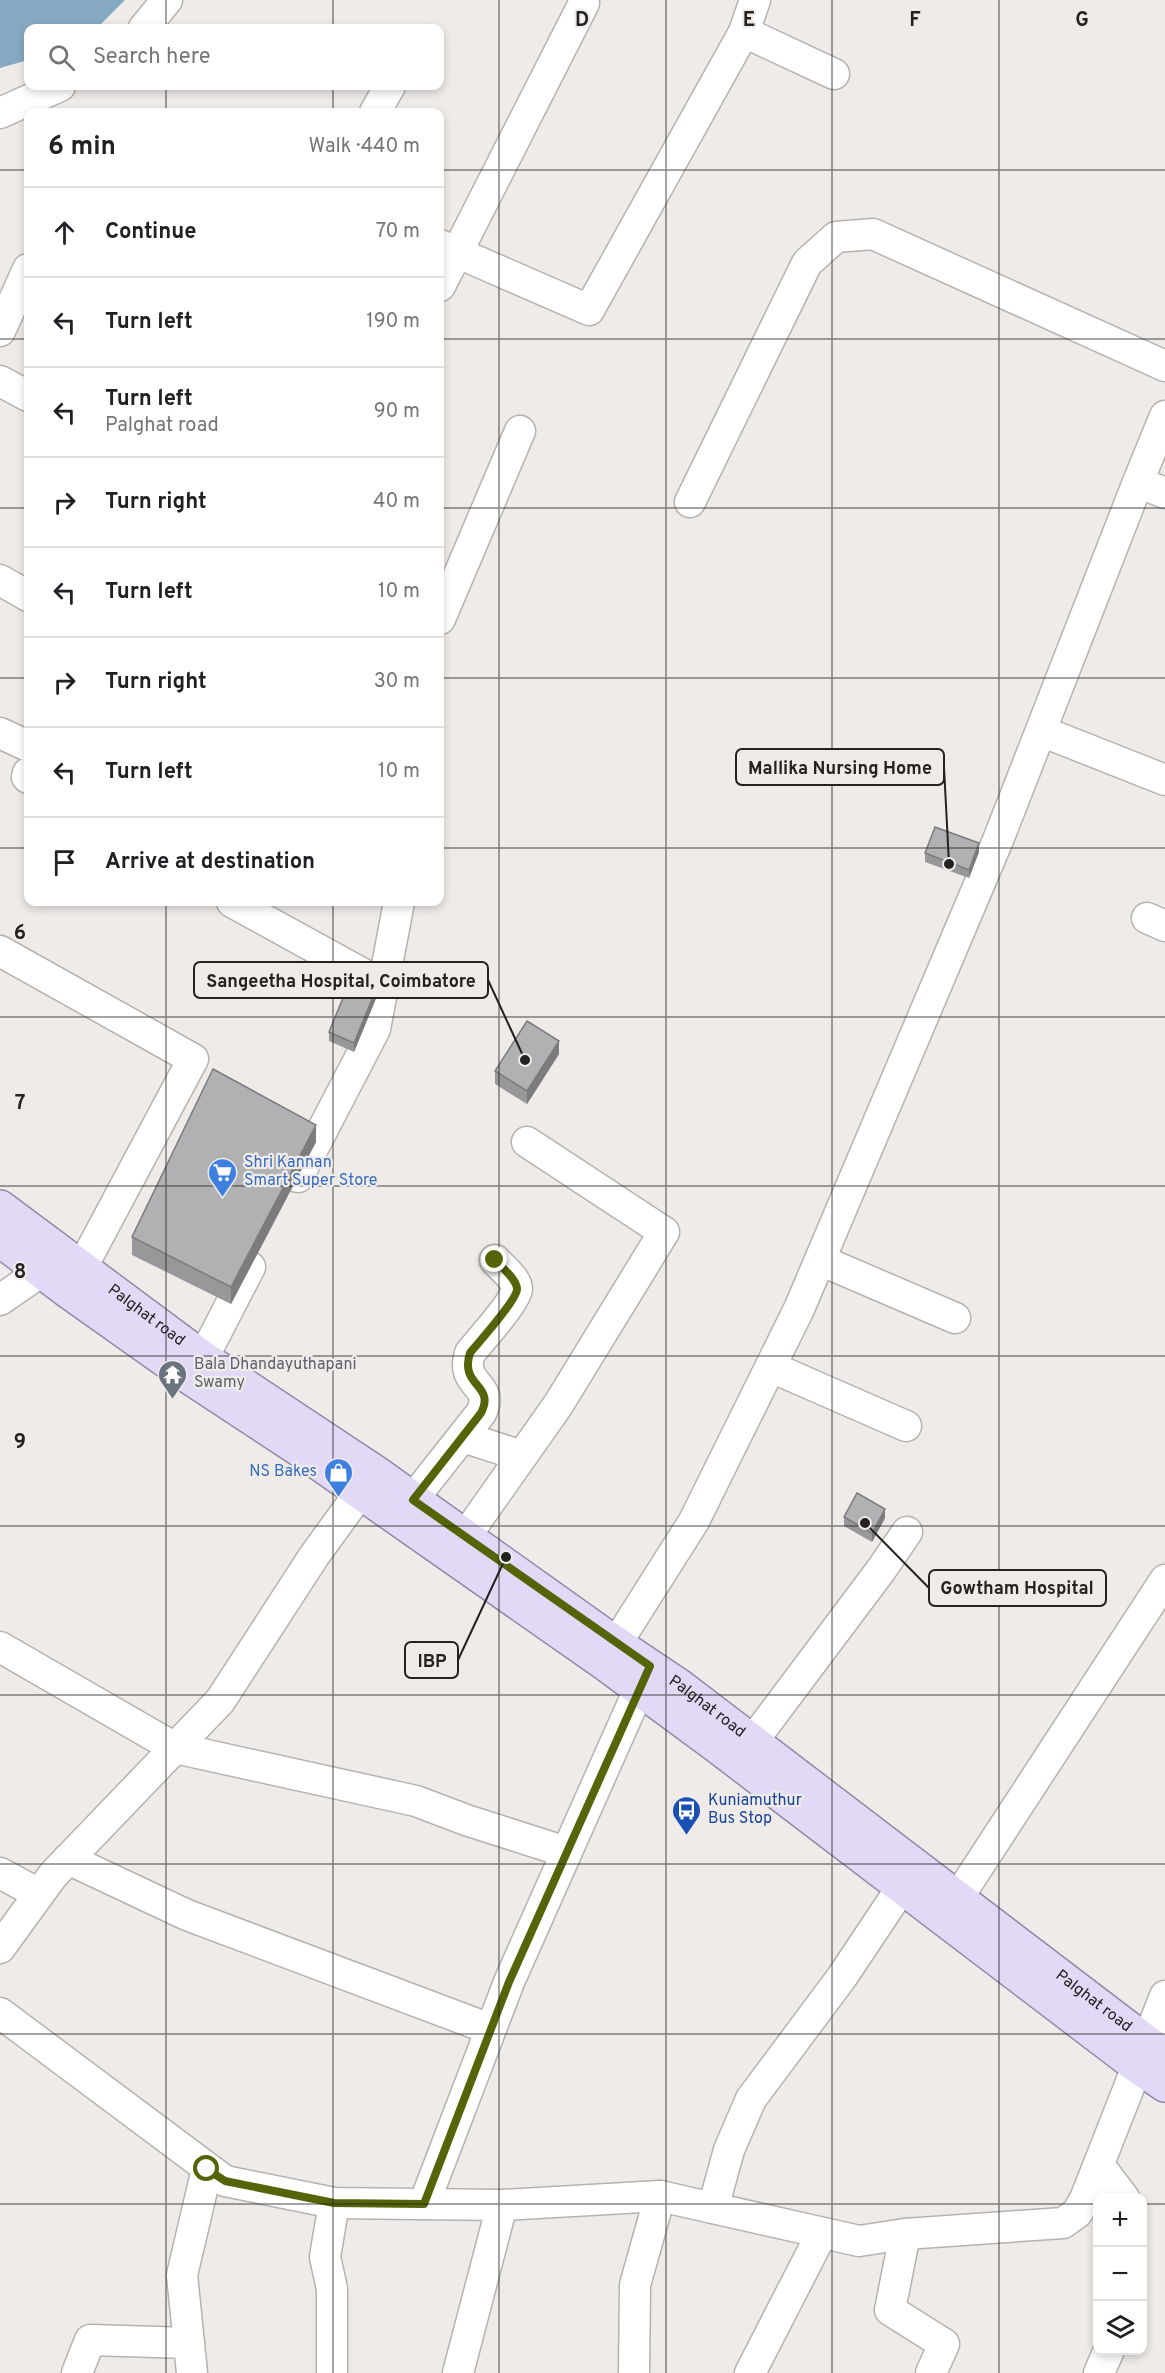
<!DOCTYPE html>
<html lang="en">
<head>
<meta charset="utf-8">
<style>
  body { margin:0; font-family:Overpass,sans-serif; background:#f2f2f2; color:#202124 }
  .controls { position:absolute; right:18px; bottom:18px; display:grid; overflow:hidden; border-radius:12px; box-shadow:0 3px 9px #0003 }
  .controls button { width:54px; height:54px; display:grid; place-items:center; padding:0; border:0; border-bottom:2px solid #e0e0e0; background:#fff; color:#202124; font:30px sans-serif }
  .stop { position:absolute; width:18px; height:18px; margin:-14px; border:4px solid #556409; border-radius:50%; background:#fff }
  .stop.end { background:#556409; border-color:#fff; box-shadow:0 2px 6px #0008 }
  .list { margin:0; padding:0; list-style:none }
  h2 { display:flex; justify-content:space-between; align-items:center; height:78px; margin:0; padding:0 24px; font-size:26px }
  h2 small { font-size:20px; font-weight:400; color:#757577 }
  .list li { display:grid; grid-template-columns:39px 1fr auto; gap:18px; align-items:center; box-sizing:border-box; height:90px; padding:0 24px; border-top:2px solid #e0e0e0 }
  .list b { display:block; font-size:22px; white-space:nowrap }
  .list p { margin:0; font-size:20px; white-space:nowrap; color:#757577 }
  .list em { font-size:20px; font-style:normal; color:#757577 }
  .icon { flex:none; width:33px; height:33px; fill:none; stroke:currentColor; stroke-width:2; stroke-linecap:round; stroke-linejoin:round }
  .map { position:relative; flex:none; width:1165px; height:2373px; overflow:hidden }
  .search { position:absolute; background:#fff; box-shadow:0 3px 9px #0003; left:24px; top:24px; width:420px; height:66px; display:flex; align-items:center; gap:15px; box-sizing:border-box; padding:0 21px; border-radius:12px; color:#757577; font-size:22px }
  .panel { position:absolute; background:#fff; box-shadow:0 3px 9px #0003; left:24px; top:108px; width:420px; height:798px; border-radius:12px }
  .map>svg:first-child { display:block }
  .water { fill:#86aac2 }
  .lines { fill:none; stroke-linecap:round; stroke-linejoin:round }
  .minor-casing { stroke:#b6b2b0; stroke-width:33 }
  .major-casing { stroke:#9289a8; stroke-width:36 }
  .minor { stroke:#fff; stroke-width:30 }
  .major { stroke:#e2d9f7; stroke-width:33 }
  .wall { fill:#98989b }
  .shaded-wall { fill:#7c7c7e }
  .building { fill:#b1b1b4; stroke:#7c7c7e; stroke-width:1.5 }
  .route { stroke:#556409; stroke-width:8 }
  .grid { fill:none; stroke:#232221; stroke-width:1.5; stroke-opacity:0.55 }
  .labels { text-anchor:middle; dominant-baseline:central; stroke-width:4.5; stroke-linejoin:round; paint-order:stroke }
  .shop-label { font-size:16px; fill:#366cbe; stroke:#efebe9; text-anchor:start }
  .street-label { font-size:16px; fill:#232221; stroke:#efebe9 }
  .worship-label { font-size:16px; fill:#5b616d; stroke:#efebe9; text-anchor:start }
  .transit-label { font-size:16px; fill:#164399; stroke:#efebe9; text-anchor:start }
  .grid-label { font-size:20px; text-anchor:middle; font-weight:bold; fill:#232221; stroke:#efebe9; stroke-width:4.5; stroke-linejoin:round; paint-order:stroke }
  .leader { fill:none; stroke:#232221; stroke-width:2 }
  .callout-dot { fill:#232221; stroke:#efebe9; stroke-width:2 }
  .callout { fill:#efebe9; stroke:#232221; stroke-width:2 }
  .callout-label { font-size:18px; text-anchor:middle; font-weight:bold; fill:#232221 }
</style>
</head>
<body>
<div class="map">
<svg width="1165" height="2373" viewBox="0 0 1165 2373">
  <rect width="100%" height="100%" fill="#efebe9"/>
  <!-- water -->
  <polygon class="water" points="0,0 125,0 97,28 28,28 28,60 0,68"/>
  <g class="lines">
    <defs>
      <g id="minor">
        <polyline points="144,28 167,0"/>
        <polyline points="744,32 834,74"/>
        <polyline points="375,112 390,86"/>
        <polyline points="0,113 60,86"/>
        <polyline points="440,245 589,310 744,32 755,0"/>
        <polyline points="440,286 584,3"/>
        <polyline points="0,331 28,269"/>
        <polyline points="0,381 28,396"/>
        <polyline points="1138,482 1165,416"/>
        <polyline points="690,502 807,263 836,237 873,234 1165,366"/>
        <polyline points="0,580 28,596"/>
        <polyline points="440,619 520,431"/>
        <polyline points="1041,731 1165,780"/>
        <polyline points="0,733 28,746"/>
        <polyline points="28,773 27,777 28,778"/>
        <polyline points="232,902 383,985"/>
        <polyline points="1147,918 1165,926"/>
        <polyline points="0,951 193,1059 81,1269"/>
        <polyline points="298,1177 375,1029 399,902"/>
        <polyline points="820,1260 955,1318"/>
        <polyline points="0,1300 42,1271"/>
        <polyline points="771,1367 906,1426"/>
        <polyline points="189,1377 203,1358 250,1267"/>
        <polyline points="463,1437 522,1456"/>
        <path d="M413,1499L481,1413C496,1383 459,1387 470,1353C478,1343 517,1300 517,1289C517,1279 501,1267 495,1260"/>
        <polyline points="465,1537 558,1405 664,1232 527,1142"/>
        <polyline points="0,1647 175,1748 416,1801 466,1820 566,1852"/>
        <polyline points="604,1663 694,1521 799,1309 998,840 1138,482 1165,493"/>
        <polyline points="752,1742 881,1570 907,1532"/>
        <polyline points="68,1859 187,1915 490,2029"/>
        <polyline points="0,1873 39,1894"/>
        <polyline points="957,1899 1165,1580"/>
        <polyline points="0,1948 53,1875 220,1701 314,1556 375,1472"/>
        <polyline points="0,2013 225,2181 334,2203 502,2205 660,2196 859,2241 905,2234 1063,2223 1077,2213 1085,2199 1165,1996"/>
        <polyline points="1099,2165 1124,2198"/>
        <polyline points="424,2204 509,1982 649,1667"/>
        <polyline points="713,2208 729,2150 751,2099 842,1977 902,1887"/>
        <polyline points="905,2234 890,2310 944,2344 931,2373"/>
        <polyline points="77,2373 90,2340 189,2343"/>
        <polyline points="192,2373 182,2275 207,2169"/>
        <polyline points="332,2373 332,2289 325,2257 334,2203"/>
        <polyline points="458,2373 502,2205"/>
        <polyline points="634,2373 635,2285 660,2196"/>
        <polyline points="750,2373 822,2233"/>
        <polyline points="1099,2373 1109,2350"/>
      </g>
      <g id="major">
        <path id="s1" d="M0,1207L203,1358L375,1472L605,1636L681,1687L1165,2056"/>
        <polyline points="0,1240 69,1292 189,1377 297,1448 604,1663 714,1744 1137,2066 1165,2085"/>
      </g>
    </defs>
    <!-- minor casing -->
    <use href="#minor" class="minor-casing"/>
    <!-- major casing -->
    <use href="#major" class="major-casing"/>
    <!-- minor -->
    <use href="#minor" class="minor"/>
    <!-- major -->
    <use href="#major" class="major"/>
  </g>
  <!-- wall -->
  <g class="wall">
    <polygon points="979,852 969,878 925,862 925,853"/>
    <polygon points="377,996 354,1052 329,1041 329,1032"/>
    <polygon points="559,1054 527,1104 495,1084 495,1071"/>
    <polygon points="316,1142 231,1304 132,1255 132,1237"/>
    <polygon points="844,1517 885,1518 872,1542 844,1526"/>
  </g>
  <!-- shaded-wall -->
  <g class="shaded-wall">
    <polygon points="979,843 979,852 969,878 969,870"/>
    <polygon points="377,987 377,996 354,1052 354,1043"/>
    <polygon points="559,1041 559,1054 527,1104 527,1091"/>
    <polygon points="316,1125 316,1142 231,1304 231,1287"/>
    <polygon points="885,1509 885,1518 872,1542 872,1533"/>
  </g>
  <!-- building -->
  <g class="building">
    <polygon points="935,827 979,843 969,870 925,853"/>
    <polygon points="352,976 377,987 354,1043 329,1032"/>
    <polygon points="527,1021 559,1041 527,1091 495,1071"/>
    <polygon points="213,1069 316,1125 231,1287 132,1237"/>
    <polygon points="857,1493 885,1509 872,1533 844,1517"/>
  </g>
  <g class="lines">
    <!-- route -->
    <path class="route" d="M207,2169L225,2181L334,2203L424,2204L509,1982L650,1666L413,1500L481,1413C496,1384 459,1387 470,1353C478,1343 517,1300 517,1289C517,1279 501,1267 495,1260"/>
  </g>
  <!-- grid -->
  <path class="grid" d="M166,0V28M333,0V28M499,0V2373M666,0V2373M832,0V2373M999,0V2373M166,86V112M333,86V112M0,170H28M440,170H1165M0,339H28M440,339H1165M0,508H28M440,508H1165M0,678H28M440,678H1165M0,848H28M440,848H1165M166,902V2373M333,902V2373M0,1017H1165M0,1186H1165M0,1356H1165M0,1526H1165M0,1695H1165M0,1864H1165M0,2034H1165M0,2204H1098M1142,2204H1165"/>
  <!-- icons -->
  <defs>
    <symbol id="supermarket-pin" viewBox="-11 -11 22 30"><path d="M0 17L-7.5 6A9.5 9.5 0 1 1 7.5 6Z" fill="#3f7fe0" stroke="#efebe9"/><path d="M-6-5.5h2.5l.6 2H6L4.5 2H-2.5L-4.4-4H-6ZM-1.5 3.2a1.3 1.3 0 1 0 .1 0ZM3 3.2a1.3 1.3 0 1 0 .1 0Z" fill="#fff"/></symbol>
    <symbol id="temple-pin" viewBox="-11 -11 22 30"><path d="M0 17L-7.5 6A9.5 9.5 0 1 1 7.5 6Z" fill="#6b7280" stroke="#efebe9"/><path d="M0-6L5-2H3V0L6.5 2.5H4V6H1.5V3h-3V6H-4V2.5H-6.5L-3 0V-2H-5Z" fill="#fff"/></symbol>
    <symbol id="shop-pin" viewBox="-11 -11 22 30"><path d="M0 17L-7.5 6A9.5 9.5 0 1 1 7.5 6Z" fill="#3f7fe0" stroke="#efebe9"/><path d="M-5-2.5h2.3a2.7 3.5 0 0 1 5.4 0H5L5.5 6h-11ZM-1.5-2.5h3a1.5 2.3 0 0 0-3 0Z" fill="#fff"/></symbol>
    <symbol id="bus-pin" viewBox="-11 -11 22 30"><path d="M0 17L-7.5 6A9.5 9.5 0 1 1 7.5 6Z" fill="#1a4fb4" stroke="#efebe9"/><path d="M-5-6H5V4H4V6H2V4H-2V6H-4V4H-5ZM-3.5-4V0h7V-4ZM-3.5 1.2v1.5H-2V1.2ZM2 1.2v1.5H3.5V1.2Z" fill="#fff"/></symbol>
  </defs>
  <g fill-rule="evenodd">
    <use href="#supermarket-pin" x="206" y="1156" width="33" height="45"/>
    <use href="#temple-pin" x="156" y="1358" width="33" height="45"/>
    <use href="#shop-pin" x="322" y="1456" width="33" height="45"/>
    <use href="#bus-pin" x="670" y="1794" width="33" height="45"/>
  </g>
  <g class="labels">
    <!-- shop labels -->
    <g class="shop-label">
      <text x="244" y="1163">Shri Kannan<tspan x="244" dy="18">Smart Super Store</tspan></text>
      <text x="317" y="1472" text-anchor="end">NS Bakes</text>
    </g>
    <!-- street labels -->
    <g class="street-label">
      <text stroke="none"><textPath href="#s1" startOffset="182">Palghat road</textPath></text>
      <text stroke="none"><textPath href="#s1" startOffset="866">Palghat road</textPath></text>
      <text stroke="none"><textPath href="#s1" startOffset="1352">Palghat road</textPath></text>
    </g>
    <!-- worship labels -->
    <g class="worship-label">
      <text x="194" y="1365">Bala Dhandayuthapani<tspan x="194" dy="18">Swamy</tspan></text>
    </g>
    <!-- transit labels -->
    <g class="transit-label">
      <text x="708" y="1801">Kuniamuthur<tspan x="708" dy="18">Bus Stop</tspan></text>
    </g>
  </g>
  <g class="grid-label">
    <text x="582" y="26">D</text>
    <text x="749" y="26">E</text>
    <text x="915" y="26">F</text>
    <text x="1082" y="26">G</text>
    <text x="20" y="939">6</text>
    <text x="20" y="1109">7</text>
    <text x="20" y="1278">8</text>
    <text x="20" y="1448">9</text>
  </g>
  <!-- callouts -->
  <path class="leader" d="M949 864L944 767M525 1060L488 980M865 1523L929 1588M506 1557L458 1660"/>
  <g class="callout-dot">
    <circle cx="949" cy="864" r="6"/>
    <circle cx="525" cy="1060" r="6"/>
    <circle cx="865" cy="1523" r="6"/>
    <circle cx="506" cy="1557" r="6"/>
  </g>
  <g class="callout">
    <rect x="736" y="749" width="208" height="36" rx="6"/>
    <rect x="194" y="962" width="294" height="36" rx="6"/>
    <rect x="929" y="1570" width="177" height="36" rx="6"/>
    <rect x="405" y="1642" width="53" height="36" rx="6"/>
  </g>
  <g class="callout-label">
    <text x="840" y="774">Mallika Nursing Home</text>
    <text x="341" y="987">Sangeetha Hospital, Coimbatore</text>
    <text x="1017" y="1594">Gowtham Hospital</text>
    <text x="432" y="1667">IBP</text>
  </g>
</svg>
<div class="controls">
<button>+</button>
<button>−</button>
<button><svg class="icon" aria-label="layers" viewBox="0 0 24 24"><path d="M12 4l9 5-9 5-9-5zM3 14l9 5 9-5"/></svg></button>
</div>
<div class="stop" style="left:207px;top:2169px"></div>
<div class="stop end" style="left:495px;top:1260px"></div>
<div class="search"><svg class="icon" aria-label="search" viewBox="0 0 24 24"><circle cx="10" cy="10" r="6"/><path d="M15 15l6 6"/></svg>Search here</div>
<section class="panel">
<h2>6 min<small>Walk · 440 m</small></h2>
<ul class="list">
<li><svg class="icon" aria-label="ahead" viewBox="0 0 24 24"><path d="M12 20V5M6 11l6-6 6 6"/></svg><div><b>Continue</b></div><em>70 m</em></li>
<li><svg class="icon" aria-label="left" viewBox="0 0 24 24"><path d="M17 20v-9H6M10 6l-5 5 5 5"/></svg><div><b>Turn left</b></div><em>190 m</em></li>
<li><svg class="icon" aria-label="left" viewBox="0 0 24 24"><path d="M17 20v-9H6M10 6l-5 5 5 5"/></svg><div><b>Turn left</b><p>Palghat road</p></div><em>90 m</em></li>
<li><svg class="icon" aria-label="right" viewBox="0 0 24 24"><path d="M7 20v-9h11M14 6l5 5-5 5"/></svg><div><b>Turn right</b></div><em>40 m</em></li>
<li><svg class="icon" aria-label="left" viewBox="0 0 24 24"><path d="M17 20v-9H6M10 6l-5 5 5 5"/></svg><div><b>Turn left</b></div><em>10 m</em></li>
<li><svg class="icon" aria-label="right" viewBox="0 0 24 24"><path d="M7 20v-9h11M14 6l5 5-5 5"/></svg><div><b>Turn right</b></div><em>30 m</em></li>
<li><svg class="icon" aria-label="left" viewBox="0 0 24 24"><path d="M17 20v-9H6M10 6l-5 5 5 5"/></svg><div><b>Turn left</b></div><em>10 m</em></li>
<li><svg class="icon" aria-label="arrive" viewBox="0 0 24 24"><path d="M6 21V4h12l-3 4 3 4H6"/></svg><div><b>Arrive at destination</b></div></li>
</ul>
</section>
</div>
</body>
</html>
